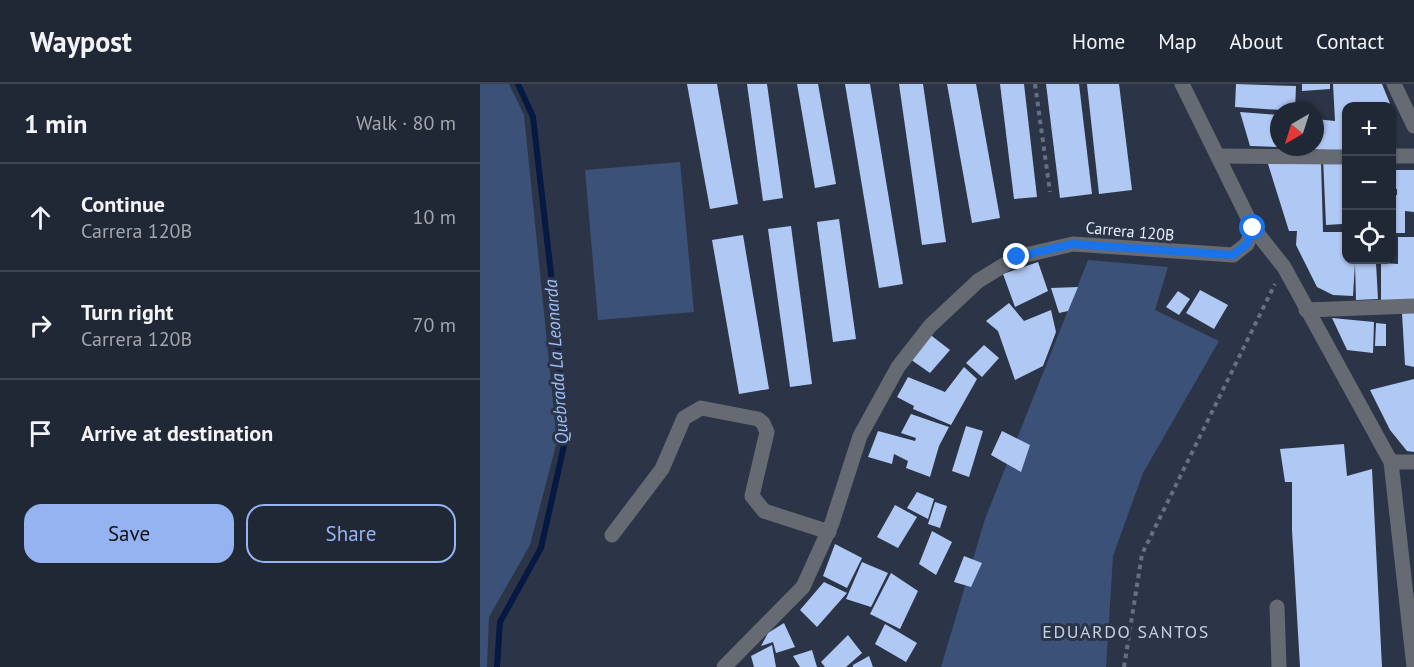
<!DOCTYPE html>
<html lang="en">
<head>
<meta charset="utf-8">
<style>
  body { margin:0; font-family:"PT Sans",sans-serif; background:#29303d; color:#f1f3f6 }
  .controls { position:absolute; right:18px; top:18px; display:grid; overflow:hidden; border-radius:12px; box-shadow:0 2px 4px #0004 }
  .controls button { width:54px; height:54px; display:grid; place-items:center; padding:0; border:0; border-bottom:2px solid #3e4450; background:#212835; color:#f1f3f6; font:30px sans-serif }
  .compass { position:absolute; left:790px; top:18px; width:54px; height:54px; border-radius:50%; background:#212835; box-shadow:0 2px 4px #0004; rotate:219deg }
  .stop { position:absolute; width:18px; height:18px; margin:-14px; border:4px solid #1a73e8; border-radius:50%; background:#fff }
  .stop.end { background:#1a73e8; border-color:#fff; box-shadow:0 2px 6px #0008 }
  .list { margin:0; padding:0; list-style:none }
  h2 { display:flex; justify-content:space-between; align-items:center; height:78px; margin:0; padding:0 24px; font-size:26px }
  h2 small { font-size:20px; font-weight:400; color:#a2a6ad }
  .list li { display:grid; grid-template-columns:39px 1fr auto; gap:18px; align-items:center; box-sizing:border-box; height:108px; padding:0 24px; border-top:2px solid #3e4450 }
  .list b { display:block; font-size:22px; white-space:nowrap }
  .list p { margin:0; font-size:20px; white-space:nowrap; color:#a2a6ad }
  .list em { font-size:20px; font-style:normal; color:#a2a6ad }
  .actions { display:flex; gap:12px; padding:18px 24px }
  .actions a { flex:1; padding:14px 0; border:2px solid #95b2f1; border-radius:18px; text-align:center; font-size:21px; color:#95b2f1 }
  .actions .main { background:#95b2f1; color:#111 }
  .icon { flex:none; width:33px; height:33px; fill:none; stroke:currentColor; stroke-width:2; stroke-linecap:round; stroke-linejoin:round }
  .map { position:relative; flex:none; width:934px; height:583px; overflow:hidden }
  header { display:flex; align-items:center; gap:36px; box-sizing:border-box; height:84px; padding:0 30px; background:#212835; border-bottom:2px solid #3e4450 }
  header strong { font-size:28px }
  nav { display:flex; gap:33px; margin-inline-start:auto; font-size:21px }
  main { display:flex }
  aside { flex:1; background:#212835 }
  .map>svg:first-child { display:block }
  .green { fill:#3c5177 }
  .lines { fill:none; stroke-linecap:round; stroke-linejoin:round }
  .stream { stroke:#051943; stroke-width:6 }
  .building { fill:#b0c8f4 }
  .path { stroke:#677080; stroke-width:4; stroke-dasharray:4.5 4.5; stroke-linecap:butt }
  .minor { stroke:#656a73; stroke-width:15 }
  .route { stroke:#1a73e8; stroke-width:8 }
  .labels { text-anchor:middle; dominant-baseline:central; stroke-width:6; stroke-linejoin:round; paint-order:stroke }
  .street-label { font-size:16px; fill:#e8effb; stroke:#2c3547 }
  .water-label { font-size:18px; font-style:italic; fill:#a0c0fb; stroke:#2c3547 }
  .neighbourhood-label { font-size:18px; letter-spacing:1.5px; fill:#c3d0e6; stroke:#2c3547 }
</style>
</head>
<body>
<header>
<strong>Waypost</strong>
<nav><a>Home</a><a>Map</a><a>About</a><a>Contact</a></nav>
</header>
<main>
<aside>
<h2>1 min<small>Walk · 80 m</small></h2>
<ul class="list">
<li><svg class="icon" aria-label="ahead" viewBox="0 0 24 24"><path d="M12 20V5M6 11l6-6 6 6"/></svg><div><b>Continue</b><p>Carrera 120B</p></div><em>10 m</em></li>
<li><svg class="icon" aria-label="right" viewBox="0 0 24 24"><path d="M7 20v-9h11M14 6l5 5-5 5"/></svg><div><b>Turn right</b><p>Carrera 120B</p></div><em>70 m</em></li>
<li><svg class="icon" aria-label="arrive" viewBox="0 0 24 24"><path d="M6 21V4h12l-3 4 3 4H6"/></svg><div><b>Arrive at destination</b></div></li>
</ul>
<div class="actions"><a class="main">Save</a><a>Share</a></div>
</aside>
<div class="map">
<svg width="934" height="583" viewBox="0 0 934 583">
  <rect width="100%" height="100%" fill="#2c3547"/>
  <!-- green -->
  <g class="green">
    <polygon points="0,0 29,0 44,31 77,357 50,461 9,533 7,583 0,583"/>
    <polygon points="200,78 214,228 118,236 105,86"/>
    <polygon points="608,176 688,183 675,226 739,257 663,389 633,472 626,583 461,583 505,435"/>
  </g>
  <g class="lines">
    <!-- stream -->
    <polyline class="stream" points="17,583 20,538 61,464 85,357 76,234 53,33 38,0"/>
  </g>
  <!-- building -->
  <g class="building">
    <polygon points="207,0 237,0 258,120 230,125"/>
    <polygon points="267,0 287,0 303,114 283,117"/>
    <polygon points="317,0 338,0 356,100 335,104"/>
    <polygon points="365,0 390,0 423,200 399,204"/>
    <polygon points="419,0 443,0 466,158 442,161"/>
    <polygon points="467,0 496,0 520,134 492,139"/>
    <polygon points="520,0 544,0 557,113 534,115"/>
    <polygon points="566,0 599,0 612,110 580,114"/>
    <polygon points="607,0 639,0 652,106 619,110"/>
    <polygon points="756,0 816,2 815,27 755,23"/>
    <polygon points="822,0 850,0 850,5 822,7"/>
    <polygon points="853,0 902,0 911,22 866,22 866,67 825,65 835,63 835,35 855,37"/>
    <polygon points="760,28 799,31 799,63 770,62"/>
    <polygon points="843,74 863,76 862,140 846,141"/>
    <polygon points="841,78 843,148 866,148 866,176 896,179 898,215 876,216 875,179 873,212 853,211 837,203 816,161 817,147 809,147 788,80"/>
    <polygon points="912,86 934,86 934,128 925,127 925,149 912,149 912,111 917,111 917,105 912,105"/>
    <polygon points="359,135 376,255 353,258 337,138"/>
    <polygon points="311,142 332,300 310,303 288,145"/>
    <polygon points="263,151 289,305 259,310 232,156"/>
    <polygon points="918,153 934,153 934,217 901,218 901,179 918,180"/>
    <polygon points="558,178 568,207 535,223 523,190"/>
    <polygon points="598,203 588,227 579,229 571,204"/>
    <polygon points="720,206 748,221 734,245 706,229"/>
    <polygon points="698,207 710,215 699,231 686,223"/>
    <polygon points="529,219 544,237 571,226 576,248 563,282 535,296 518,247 506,237"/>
    <polygon points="922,229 934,229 934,283 925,281"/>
    <polygon points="852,234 894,238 893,269 867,266"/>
    <polygon points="896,239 906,240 906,262 895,262"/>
    <polygon points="448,249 470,266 450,289 430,275"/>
    <polygon points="504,261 519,274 502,293 486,279"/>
    <polygon points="484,283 497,295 471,341 433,325 434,322 417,313 428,293 465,308"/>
    <polygon points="934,295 934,368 927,367 910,346 890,306"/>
    <polygon points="431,330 469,343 459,362 450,393 426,384 428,377 414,370 412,380 388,373 398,347 435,357 436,354 421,349"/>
    <polygon points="486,342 503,347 489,393 472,387"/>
    <polygon points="522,347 550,361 541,388 511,371"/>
    <polygon points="864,360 867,392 892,385 902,583 820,583 812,446 812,398 805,398 800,365"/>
    <polygon points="437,408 454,415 448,435 427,424"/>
    <polygon points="455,418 467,422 460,444 448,440"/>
    <polygon points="415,421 437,433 418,464 397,453"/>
    <polygon points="452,447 472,458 456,491 439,480"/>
    <polygon points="355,460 382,474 367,504 343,492"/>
    <polygon points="484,472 502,479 491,503 474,498"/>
    <polygon points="382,478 408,489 391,523 366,515"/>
    <polygon points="411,489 438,507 420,545 390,530"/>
    <polygon points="344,498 367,509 337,543 320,526"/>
    <polygon points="304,539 315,563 296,569 293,558 281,562 288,549"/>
    <polygon points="405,540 437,559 426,578 395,560"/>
    <polygon points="368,551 382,569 366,583 345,583 341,578"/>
    <polygon points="292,561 296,583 274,583 271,572"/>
    <polygon points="332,566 337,583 320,583 313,572"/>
    <polygon points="389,572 393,583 373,583 373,581"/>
  </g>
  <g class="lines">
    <!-- path -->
    <g class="path">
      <polyline points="555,0 570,108"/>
      <polyline points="644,583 662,470 795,200"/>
    </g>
    <!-- minor -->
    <g class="minor">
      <polyline points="702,0 773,144 804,183 911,378 934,583"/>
      <polyline points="914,0 934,42"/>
      <polyline points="739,72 866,73"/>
      <polyline points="912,72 934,72"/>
      <polyline points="826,226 934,222"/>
      <polyline points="911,378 934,378"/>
      <polyline points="132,451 182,385 204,334 221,324 278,335 283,339 287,348 272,412 284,427 349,448"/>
      <polyline points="797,523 799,583"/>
      <polyline points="244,583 323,503 352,439 380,352 418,283 450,242 498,197 537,173 593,160 753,171 767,160 773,144"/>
    </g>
  </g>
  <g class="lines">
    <!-- route -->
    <polyline class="route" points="537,173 592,160 753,171 767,160 773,144"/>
  </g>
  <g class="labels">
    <!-- street labels -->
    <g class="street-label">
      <text transform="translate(650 147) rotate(5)">Carrera 120B</text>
    </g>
    <!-- water labels -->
    <g class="water-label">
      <text transform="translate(76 278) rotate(-94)">Quebrada La Leonarda</text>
    </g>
    <!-- neighbourhood labels -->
    <g class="neighbourhood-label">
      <text x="646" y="547">EDUARDO SANTOS</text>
    </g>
  </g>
</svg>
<div class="controls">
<button>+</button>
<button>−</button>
<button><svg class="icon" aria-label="locate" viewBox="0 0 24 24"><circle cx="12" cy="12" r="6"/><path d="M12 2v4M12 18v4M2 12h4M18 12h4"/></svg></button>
</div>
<svg class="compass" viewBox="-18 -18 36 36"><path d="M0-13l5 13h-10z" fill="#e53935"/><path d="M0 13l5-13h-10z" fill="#a2a6ad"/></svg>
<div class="stop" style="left:773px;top:144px"></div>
<div class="stop end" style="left:537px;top:173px"></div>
</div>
</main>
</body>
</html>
